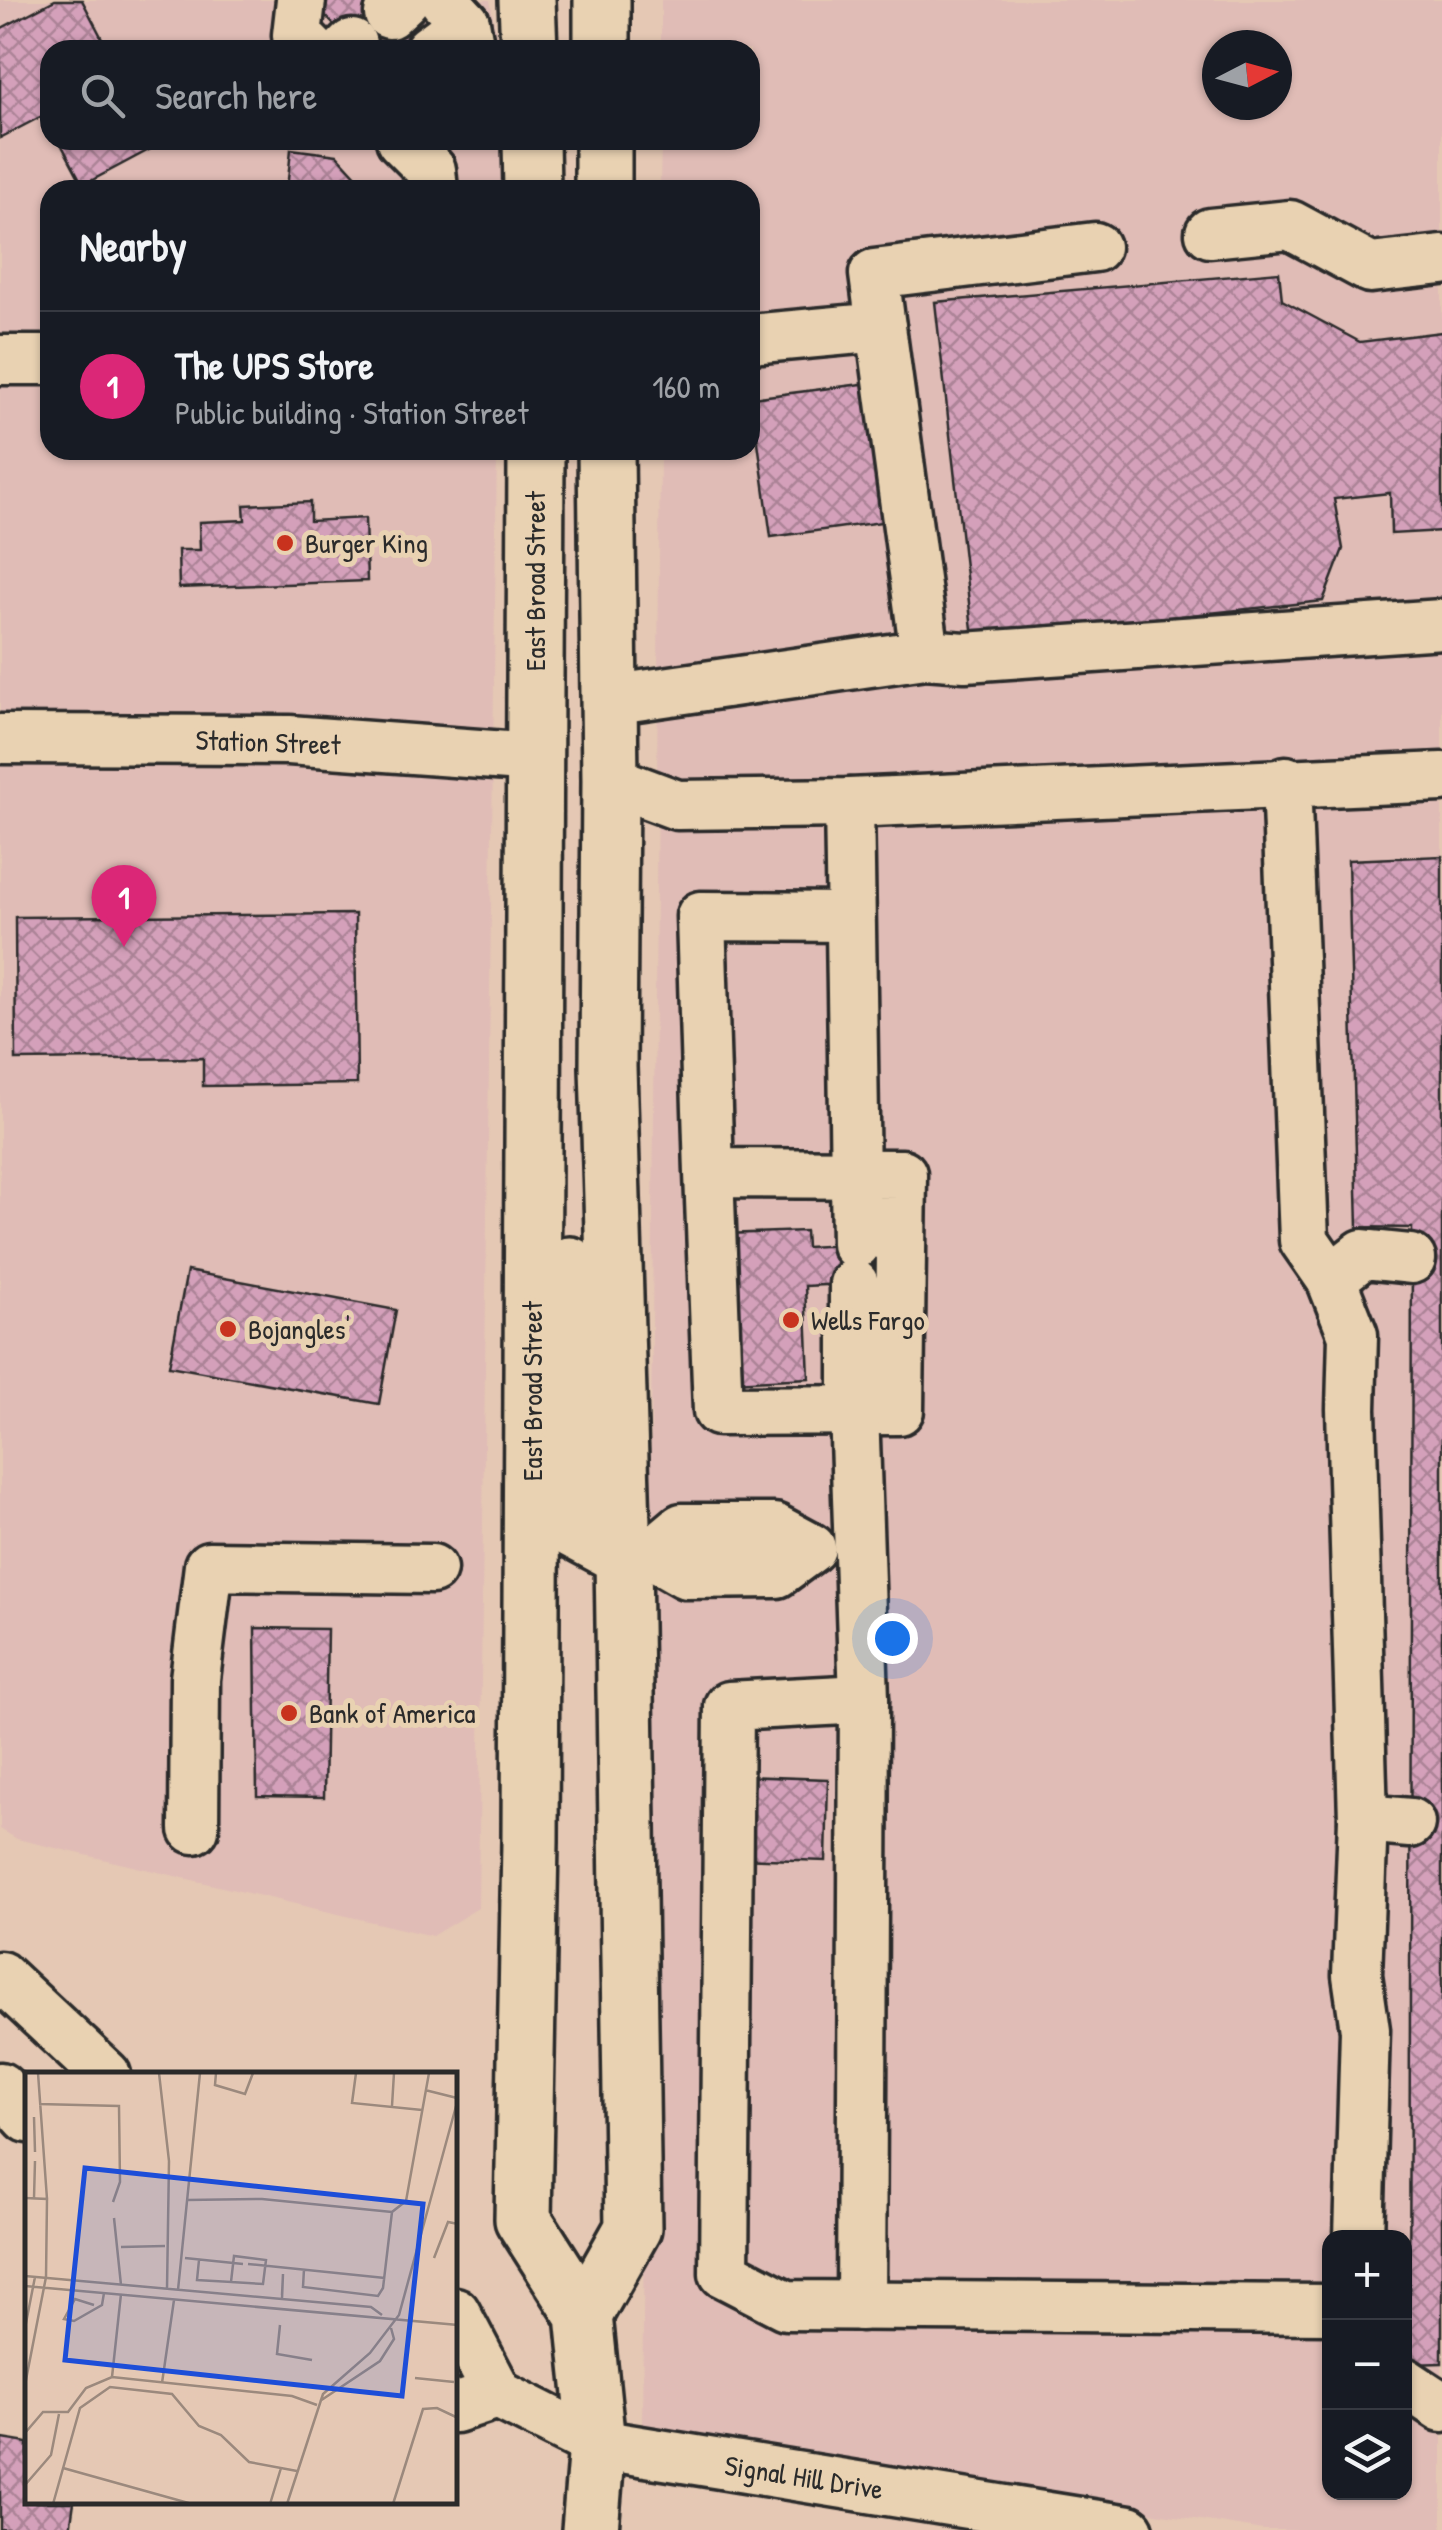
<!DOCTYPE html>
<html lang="en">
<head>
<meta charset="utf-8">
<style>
  body { margin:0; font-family:"Patrick Hand",sans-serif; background:#242831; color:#f1f3f6 }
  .controls { position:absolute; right:30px; bottom:30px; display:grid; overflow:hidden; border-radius:20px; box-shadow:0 2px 8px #0004 }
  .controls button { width:90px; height:90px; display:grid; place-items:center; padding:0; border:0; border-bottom:2px solid #363941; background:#171b24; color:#f1f3f6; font:50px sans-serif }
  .compass { position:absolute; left:1202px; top:30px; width:90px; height:90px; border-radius:50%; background:#171b24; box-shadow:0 2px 8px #0004; rotate:84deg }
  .you { position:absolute; left:892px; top:1638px; width:35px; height:35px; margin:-25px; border:8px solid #fff; border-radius:50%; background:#1a73e8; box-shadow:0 0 0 15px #1a73e833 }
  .badge { display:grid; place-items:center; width:65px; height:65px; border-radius:50%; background:#db2777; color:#fff; font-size:32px; font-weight:700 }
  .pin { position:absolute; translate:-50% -82px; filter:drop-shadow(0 2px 5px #0008) }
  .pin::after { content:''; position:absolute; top:52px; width:35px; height:30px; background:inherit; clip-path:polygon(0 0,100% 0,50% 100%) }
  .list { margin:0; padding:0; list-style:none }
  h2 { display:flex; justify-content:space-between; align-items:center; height:130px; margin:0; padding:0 40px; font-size:42px }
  h2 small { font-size:32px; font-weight:400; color:#9ea1a6 }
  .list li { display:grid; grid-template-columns:65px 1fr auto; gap:30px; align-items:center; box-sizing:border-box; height:150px; padding:0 40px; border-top:2px solid #363941 }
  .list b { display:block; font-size:38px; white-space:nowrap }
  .list p { margin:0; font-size:32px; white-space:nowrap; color:#9ea1a6 }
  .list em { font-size:32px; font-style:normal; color:#9ea1a6 }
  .icon { flex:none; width:55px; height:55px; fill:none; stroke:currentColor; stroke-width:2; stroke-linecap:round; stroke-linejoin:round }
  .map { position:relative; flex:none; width:1442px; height:2530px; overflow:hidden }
  .search { position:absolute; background:#171b24; box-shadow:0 2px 8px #0004; left:40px; top:40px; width:720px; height:110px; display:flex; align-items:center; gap:25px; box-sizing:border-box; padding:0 35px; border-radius:30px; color:#9ea1a6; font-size:38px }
  .panel { position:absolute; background:#171b24; box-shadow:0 2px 8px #0004; left:40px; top:180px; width:720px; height:280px; border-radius:30px }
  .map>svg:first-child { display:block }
  .built { fill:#e0bcb6; fill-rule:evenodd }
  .building { fill:url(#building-cross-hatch); stroke:#2b2b2b; stroke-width:2.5 }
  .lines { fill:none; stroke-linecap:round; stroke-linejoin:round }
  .minor-casing { stroke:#2b2b2b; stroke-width:55 }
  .major-casing { stroke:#2b2b2b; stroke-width:62 }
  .minor { stroke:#e9d2b2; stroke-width:48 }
  .major { stroke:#e9d2b2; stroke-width:55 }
  .poi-dot { fill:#c8321e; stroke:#e9d2b2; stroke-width:4 }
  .labels { text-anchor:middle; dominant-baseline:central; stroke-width:10; stroke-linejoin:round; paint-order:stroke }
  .poi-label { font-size:28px; fill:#2b2b2b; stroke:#e9d2b2; text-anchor:start }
  .street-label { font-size:28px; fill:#2b2b2b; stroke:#e9d2b2 }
  .inset-road { fill:none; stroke:#9b897d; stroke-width:2.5 }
  .view { fill:#1d4ed8; fill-opacity:0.15; stroke:#1d4ed8; stroke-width:5 }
  .inset-edge { fill:none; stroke:#2b2b2b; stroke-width:5 }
</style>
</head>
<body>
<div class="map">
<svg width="1442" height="2530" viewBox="0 0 1442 2530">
  <defs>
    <pattern id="building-cross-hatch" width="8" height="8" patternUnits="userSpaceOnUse" patternTransform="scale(2.5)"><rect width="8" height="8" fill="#d4a0ba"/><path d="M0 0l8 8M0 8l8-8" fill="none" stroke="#ac8397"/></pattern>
  </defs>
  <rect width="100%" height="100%" fill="#e5c8b4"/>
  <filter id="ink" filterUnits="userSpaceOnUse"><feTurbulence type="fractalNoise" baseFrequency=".01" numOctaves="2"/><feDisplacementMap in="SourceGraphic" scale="20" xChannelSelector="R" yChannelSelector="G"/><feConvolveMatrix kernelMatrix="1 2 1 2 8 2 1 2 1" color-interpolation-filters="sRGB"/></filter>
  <g filter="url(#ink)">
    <!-- built -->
    <g class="built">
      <polygon points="0,0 490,0 499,50 50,50 50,140 501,140 501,190 50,190 50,450 497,450 478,1908 432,1936 17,1839 0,1829"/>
      <path d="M661,0H1442V2530H1263L642,2431L660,450H750V190H660L661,140H750V50H661ZM1217,45H1277V105H1217ZM1330,2238H1404V2492H1330Z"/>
    </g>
    <!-- building -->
    <g class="building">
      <polygon points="55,0 82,0 108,50 50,50 50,122 46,114 0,138 0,29"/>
      <polygon points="328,0 376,0 420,50 356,50 319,8"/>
      <polygon points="59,140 155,140 158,145 83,185"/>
      <polygon points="291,149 337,155 369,190 287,190"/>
      <polygon points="1279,272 1282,300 1360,342 1442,332 1442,531 1391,534 1390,493 1334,499 1343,549 1323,601 973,638 935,302"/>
      <polygon points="870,383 889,521 771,537 752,398"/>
      <polygon points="310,502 310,521 365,518 367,581 179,588 178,550 200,550 199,522 245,520 244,505"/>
      <polygon points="1442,856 1442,2363 1409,2364 1412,1228 1358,1227 1348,860"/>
      <polygon points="355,914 357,1084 203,1086 203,1058 16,1060 15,917"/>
      <polygon points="805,1231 806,1247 883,1243 885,1282 805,1286 809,1378 732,1382 725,1234"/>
      <polygon points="187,1271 396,1310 379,1404 169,1366"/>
      <polygon points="255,1628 327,1629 324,1797 257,1796"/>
      <polygon points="740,1776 828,1779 826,1861 737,1858"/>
      <polygon points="3,2439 28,2443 28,2502 74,2502 70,2530 0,2529 0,2463"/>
    </g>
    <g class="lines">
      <defs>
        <g id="minor">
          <polyline points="301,0 297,35 312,50"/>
          <polyline points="444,0 465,23 470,50"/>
          <polyline points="389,14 404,0"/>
          <polyline points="346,50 352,44"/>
          <polyline points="429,50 465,23"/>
          <polyline points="401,140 431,170 433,190"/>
          <polyline points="1210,233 1290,225 1370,268 1442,260"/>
          <polyline points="881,327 925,654"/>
          <polyline points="750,339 881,327 874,274 1095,247"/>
          <polyline points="0,360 50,360"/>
          <polyline points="609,700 925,654 965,657 1442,624"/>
          <polyline points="0,739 289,740 535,758"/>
          <polyline points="610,780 677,805 849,803 1442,777"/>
          <polyline points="1286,781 1304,1240 1331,1279 1353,1335 1351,1409 1363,1819 1357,1975 1365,2030 1359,2238"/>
          <polyline points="849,803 856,1244"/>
          <polyline points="709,1173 718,1411 899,1410 902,1174 709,1173 701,916 850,917"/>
          <polyline points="1331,1279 1363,1254 1411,1259"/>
          <polyline points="854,1284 854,1410 864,1699 861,2306"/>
          <polyline points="623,1557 651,1554 682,1528 774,1528 811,1548 777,1573 686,1574 651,1554"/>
          <polyline points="864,1699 729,1706 724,2273 786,2305 1330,2309"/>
          <polyline points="1363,1819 1410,1823"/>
          <polyline points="194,1829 195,1679 209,1566 432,1569"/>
          <polyline points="0,1976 106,2075"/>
          <polyline points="0,2087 28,2118"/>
          <polyline points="455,2312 498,2394 597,2444 1129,2530"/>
          <polyline points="1404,2382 1442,2407"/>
          <polyline points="455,2408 498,2394"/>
        </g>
        <g id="major">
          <polyline points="527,0 529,50"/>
          <polyline points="602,0 602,50"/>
          <polyline points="531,140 532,190"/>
          <polyline points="603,140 603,190"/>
          <polyline points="536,450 530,1842 523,2219 584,2315 597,2444 590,2530"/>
          <polyline points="570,1265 573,1530 623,1557"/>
          <polyline points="584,2315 633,2228 623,1557 608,1067 610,780 606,450"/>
        </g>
      </defs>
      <!-- minor casing -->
      <use href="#minor" class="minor-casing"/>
      <!-- major casing -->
      <use href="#major" class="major-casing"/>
      <!-- minor -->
      <use href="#minor" class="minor"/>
      <!-- major -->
      <use href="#major" class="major"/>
    </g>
  </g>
  <!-- markers -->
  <g class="poi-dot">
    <circle cx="285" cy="543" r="10"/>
    <circle cx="791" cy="1320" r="10"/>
    <circle cx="228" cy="1329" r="10"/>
    <circle cx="289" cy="1713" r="10"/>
  </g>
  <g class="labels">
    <!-- poi labels -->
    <g class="poi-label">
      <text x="305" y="543">Burger King</text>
      <text x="811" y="1320">Wells Fargo</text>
      <text x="248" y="1329">Bojangles'</text>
      <text x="309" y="1713">Bank of America</text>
    </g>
    <!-- street labels -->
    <g class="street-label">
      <text transform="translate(535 581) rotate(-90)">East Broad Street</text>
      <text transform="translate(268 742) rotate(2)">Station Street</text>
      <text transform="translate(532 1391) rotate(-90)">East Broad Street</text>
      <text transform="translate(804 2477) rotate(9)">Signal Hill Drive</text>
    </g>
  </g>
  <!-- overview -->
  <g transform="translate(25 2072)">
    <rect width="432" height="432" fill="#e5c8b4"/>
    <path class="inset-road" d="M13,1L22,127M134,1L144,89L142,217M191,1L190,13L220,22L228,1M331,1L327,31L397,38M400,18L432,26M14,32L94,34L95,110L88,130M367,34L369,1M9,45L10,80M0,126L22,127L21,205M9,126L10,89M162,128L237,127L367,140M89,146L96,213M96,175L140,174M160,186L218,192M409,186L423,150L433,152M174,188L172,208L206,210L209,184L241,188L238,212L206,210M223,192L360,206M279,197L278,215L353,224L358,216L367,140L381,129L404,1M0,204L346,235L357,243M0,214L433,253M153,218L175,1M257,223L258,202L257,227M69,233L50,227L39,247L49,249L77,233L79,221M255,253L252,282L287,288M0,256L10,205M87,305L96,222M390,306L429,310M137,311L149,228M0,313L21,205M295,329L355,289L369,267L366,256M0,361L18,340H43L61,316L87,305L267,324L292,333M38,396L167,432M0,413L26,383L34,342M28,432L55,336L85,315L147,322L174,354L196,363L224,390L272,399M245,432L256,396M262,432L298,322L345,281L374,243L433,27M368,432L398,337L412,336L433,346"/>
    <path class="view" d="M60,96L398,132L377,324L40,288Z"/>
    <rect width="432" height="432" class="inset-edge"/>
  </g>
</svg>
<div class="controls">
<button>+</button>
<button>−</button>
<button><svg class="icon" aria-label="layers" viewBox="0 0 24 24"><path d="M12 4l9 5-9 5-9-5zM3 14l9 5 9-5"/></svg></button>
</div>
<svg class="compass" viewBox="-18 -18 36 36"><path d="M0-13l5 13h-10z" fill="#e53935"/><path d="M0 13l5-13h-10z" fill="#9ea1a6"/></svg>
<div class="you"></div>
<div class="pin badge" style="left:124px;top:947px">1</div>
<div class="search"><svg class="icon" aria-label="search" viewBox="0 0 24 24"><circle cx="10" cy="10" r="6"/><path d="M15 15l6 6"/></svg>Search here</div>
<section class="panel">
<h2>Nearby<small></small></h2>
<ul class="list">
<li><span class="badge">1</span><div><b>The UPS Store</b><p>Public building · Station Street</p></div><em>160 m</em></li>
</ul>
</section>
</div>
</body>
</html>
